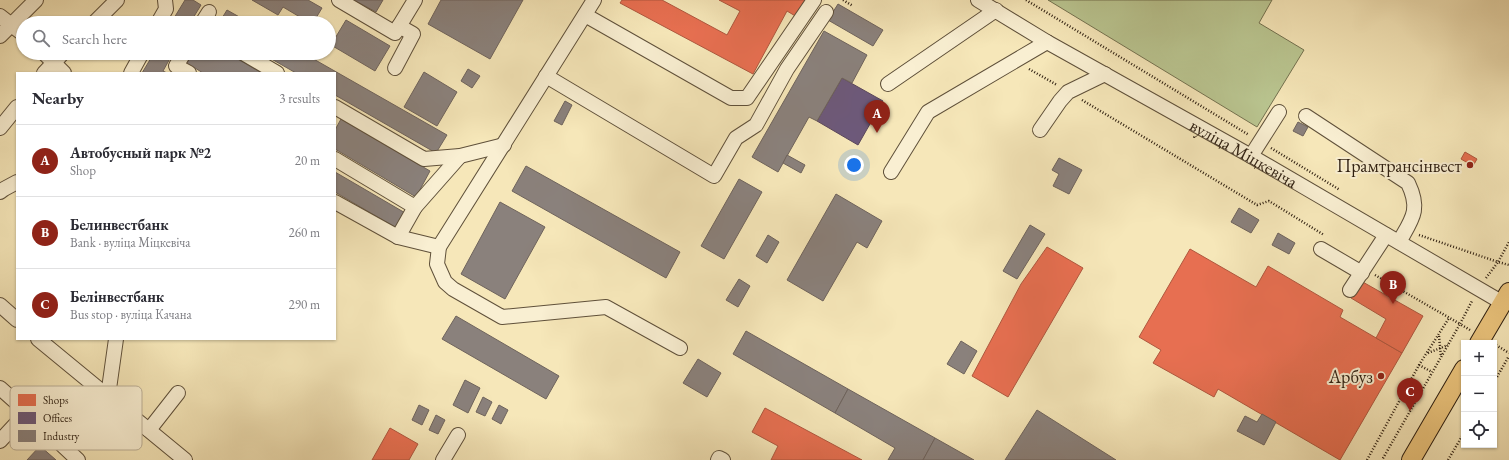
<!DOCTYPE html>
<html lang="en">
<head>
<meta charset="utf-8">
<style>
  body { margin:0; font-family:"EB Garamond",serif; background:#f7f7f7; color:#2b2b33 }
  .controls { position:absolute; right:12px; bottom:12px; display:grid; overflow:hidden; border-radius:0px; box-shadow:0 1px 3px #0004 }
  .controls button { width:36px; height:36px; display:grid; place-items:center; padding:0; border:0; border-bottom:1px solid #e1e1e2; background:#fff; color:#2b2b33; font:20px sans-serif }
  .you { position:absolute; left:854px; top:165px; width:14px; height:14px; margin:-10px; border:3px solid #fff; border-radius:50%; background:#1a73e8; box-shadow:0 0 0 6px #1a73e833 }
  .badge { display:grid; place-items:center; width:26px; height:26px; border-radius:50%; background:#8f2418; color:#fff; font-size:13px; font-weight:700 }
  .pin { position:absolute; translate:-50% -33px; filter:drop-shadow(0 1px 2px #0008) }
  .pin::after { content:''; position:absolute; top:21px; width:14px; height:12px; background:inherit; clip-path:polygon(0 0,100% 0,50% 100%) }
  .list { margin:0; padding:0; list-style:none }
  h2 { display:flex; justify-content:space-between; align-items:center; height:52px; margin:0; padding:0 16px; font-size:17px }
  h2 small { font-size:13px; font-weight:400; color:#7c7c81 }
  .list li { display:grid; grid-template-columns:26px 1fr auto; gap:12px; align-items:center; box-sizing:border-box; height:72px; padding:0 16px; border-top:1px solid #e1e1e2 }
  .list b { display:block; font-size:15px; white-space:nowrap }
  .list p { margin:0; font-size:13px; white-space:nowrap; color:#7c7c81 }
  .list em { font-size:13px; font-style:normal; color:#7c7c81 }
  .icon { flex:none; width:22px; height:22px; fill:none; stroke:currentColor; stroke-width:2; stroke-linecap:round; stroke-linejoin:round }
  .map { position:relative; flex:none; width:1509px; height:460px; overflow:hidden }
  .search { position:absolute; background:#fff; box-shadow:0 1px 3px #0004; left:16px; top:16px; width:320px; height:44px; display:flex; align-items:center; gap:10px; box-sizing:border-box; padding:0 14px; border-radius:22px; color:#7c7c81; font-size:15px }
  .panel { position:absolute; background:#fff; box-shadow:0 1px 3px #0004; left:16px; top:72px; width:320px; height:268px; border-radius:0px }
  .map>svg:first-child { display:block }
  .green { fill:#bac691; stroke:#747250 }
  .shops { fill:#e76f51; stroke:#af573e }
  .offices { fill:#6d597a; stroke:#5a475a }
  .industry { fill:#8a817c; stroke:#6e635c }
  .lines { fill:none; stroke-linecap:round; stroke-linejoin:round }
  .minor-casing { stroke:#5f503a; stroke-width:16 }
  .major-casing { stroke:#2d1e10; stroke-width:20 }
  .path { stroke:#2d1e10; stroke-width:2.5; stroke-dasharray:1 2; stroke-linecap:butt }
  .minor { stroke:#f9efd2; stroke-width:14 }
  .major { stroke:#ebc47c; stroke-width:18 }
  .poi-dot { fill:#8f2418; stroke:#f9efd2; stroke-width:1.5 }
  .labels { text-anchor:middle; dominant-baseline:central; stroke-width:4; stroke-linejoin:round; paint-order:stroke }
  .street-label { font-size:18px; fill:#2d1e10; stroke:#f9efd2 }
  .poi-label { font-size:18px; fill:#2d1e10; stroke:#f9efd2; text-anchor:end }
  .key { fill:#f9efd2; stroke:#bcb098; stroke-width:1 }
  .key-label { font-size:11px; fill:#2d1e10 }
</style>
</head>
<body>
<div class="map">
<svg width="1509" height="460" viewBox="0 0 1509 460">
  <rect width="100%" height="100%" fill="#f6e7b9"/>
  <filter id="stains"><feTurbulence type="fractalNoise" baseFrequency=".005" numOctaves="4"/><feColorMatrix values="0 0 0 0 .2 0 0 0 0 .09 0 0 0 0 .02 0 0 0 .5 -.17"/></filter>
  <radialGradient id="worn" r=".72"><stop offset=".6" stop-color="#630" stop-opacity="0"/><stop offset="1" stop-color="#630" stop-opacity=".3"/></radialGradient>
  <!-- green -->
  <polygon class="green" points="1048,0 1272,0 1259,23 1304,50 1257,127"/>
  <!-- shops -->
  <g class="shops">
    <polygon points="622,0 662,0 727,35 740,11 719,0 806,0 797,17 787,11 753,74 620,3"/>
    <polygon points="1465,152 1477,159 1473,166 1461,159"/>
    <polygon points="1047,247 1083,268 1008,397 972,376 1021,284"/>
    <polygon points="1190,249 1256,287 1268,266 1343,310 1340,317 1402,353 1340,460 1218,389 1214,397 1153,363 1161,350 1139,337"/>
    <polygon points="1361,281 1423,316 1402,353 1376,338 1386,319 1351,298"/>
    <polygon points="765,408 862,460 771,460 778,446 752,432"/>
    <polygon points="390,428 418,444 409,460 372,460"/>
  </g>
  <!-- offices -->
  <polygon class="offices" points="842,78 883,101 858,145 817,121"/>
  <!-- industry -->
  <g class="industry">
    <polygon points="185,0 193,0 201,5 190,23 171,23"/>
    <polygon points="252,0 308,0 322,8 313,23 310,23 283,7 278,15"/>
    <polygon points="354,0 383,0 376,12"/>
    <polygon points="441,0 523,0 490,59 428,24"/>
    <polygon points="838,4 883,30 873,46 828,20"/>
    <polygon points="227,10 250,23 219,23"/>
    <polygon points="346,20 390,46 375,71 331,45"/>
    <polygon points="824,31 867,55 852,83 842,78 817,121 809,117 778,172 752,157"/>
    <polygon points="154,53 173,53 163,71 167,73 142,73"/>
    <polygon points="193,53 227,53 262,73 203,73 187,63"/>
    <polygon points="261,53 303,53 447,135 436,153 335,95 335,73 296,73"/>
    <polygon points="468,69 480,76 472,88 461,81"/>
    <polygon points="424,72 457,92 437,126 404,107"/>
    <polygon points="565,101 572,105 562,125 554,121"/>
    <polygon points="341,119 430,171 416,197 335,149 335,130"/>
    <polygon points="1298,122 1308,127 1303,136 1293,131"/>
    <polygon points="787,155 805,165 801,173 783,163"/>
    <polygon points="1059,158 1082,170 1069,194 1053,186 1059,174 1052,170"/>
    <polygon points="526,166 680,252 666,278 512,191"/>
    <polygon points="335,172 407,214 398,229 335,192"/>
    <polygon points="739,179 762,192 724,259 701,246"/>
    <polygon points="836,194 882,221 867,248 857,242 823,301 787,280"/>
    <polygon points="500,202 545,227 505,299 461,274"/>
    <polygon points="1239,208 1259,220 1251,233 1231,222"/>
    <polygon points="1030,225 1045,234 1017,279 1003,271"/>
    <polygon points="1278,233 1295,243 1289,254 1272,245"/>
    <polygon points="768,235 779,242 767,263 756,256"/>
    <polygon points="739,279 750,286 738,307 726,300"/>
    <polygon points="456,316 559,376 546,399 442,339"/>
    <polygon points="746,331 848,389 835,413 733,354"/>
    <polygon points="961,341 977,351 964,374 947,364"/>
    <polygon points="698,359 721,373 707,397 683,383"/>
    <polygon points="465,380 480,388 468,413 453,405"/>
    <polygon points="848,389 935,438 923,460 888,460 895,448 835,413"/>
    <polygon points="483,397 492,402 485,416 476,412"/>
    <polygon points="419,405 429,410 422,425 412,420"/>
    <polygon points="499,405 508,410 501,424 492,419"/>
    <polygon points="1037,410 1116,460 1005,460"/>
    <polygon points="1262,414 1276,422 1264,445 1237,431 1245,416 1257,422"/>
    <polygon points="436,415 445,420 438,434 429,430"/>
    <polygon points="935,438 974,460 923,460"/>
    <polygon points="40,446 56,460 27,460"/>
  </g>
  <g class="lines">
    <defs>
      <g id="minor">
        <polyline points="339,0 395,33 415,0"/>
        <polyline points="594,0 439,247 437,264 445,282 453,289 502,317 606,307 680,348"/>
        <path id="s1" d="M978,0L1047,42L1251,156L1503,303"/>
        <polyline points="585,15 731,98 747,98 814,0"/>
        <polyline points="0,16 23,34"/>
        <polyline points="94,23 117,0"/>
        <polyline points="158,23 166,9 165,0"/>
        <polyline points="202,23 209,12"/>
        <polyline points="0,36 36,0"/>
        <polyline points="44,53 64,73"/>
        <polyline points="184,53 176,66 189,73"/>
        <polyline points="243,53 277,73"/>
        <polyline points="395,68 413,34 399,26"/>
        <polyline points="44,73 63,53"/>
        <polyline points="131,73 142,53"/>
        <polyline points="546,76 714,176 736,138 756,125 787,69 826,12"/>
        <polyline points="888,84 996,10"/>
        <polyline points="335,107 424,159 460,156 504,145"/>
        <path d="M1306,116L1408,183C1421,210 1412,219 1399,242"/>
        <polyline points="0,128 17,107"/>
        <polyline points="1040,130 1060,101 1068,92 1105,74"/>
        <polyline points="1251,156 1279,112"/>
        <polyline points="335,159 415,207 460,156"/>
        <polyline points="891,172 928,112 1047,42"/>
        <polyline points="0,192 4,189 17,182"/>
        <polyline points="335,202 398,237 415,207"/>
        <polyline points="398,237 439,247"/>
        <polyline points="1321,249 1362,273"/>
        <polyline points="1350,290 1386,235"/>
        <polyline points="0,305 17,320"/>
        <polyline points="38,339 185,460"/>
        <polyline points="0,388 27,412"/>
        <polyline points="108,396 116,339"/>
        <polyline points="149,430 178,393"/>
        <polyline points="0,441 27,412 78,460"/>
        <polyline points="443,460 458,435"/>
        <polyline points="718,460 719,458 723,460"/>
      </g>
      <g id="major">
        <polyline points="1479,343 1509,292"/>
        <polyline points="1411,460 1464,369"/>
      </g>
    </defs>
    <!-- minor casing -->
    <use href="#minor" class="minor-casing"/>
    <!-- major casing -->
    <use href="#major" class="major-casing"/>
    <!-- path -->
    <g class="path">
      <polyline points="843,0 853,6"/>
      <polyline points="1026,0 1249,135"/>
      <polyline points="1029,69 1057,85"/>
      <polyline points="1082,100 1257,205 1269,201 1324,235"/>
      <polyline points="1271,148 1340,190"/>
      <polyline points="1419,235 1498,262 1509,242"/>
      <polyline points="1375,275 1460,324 1382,460"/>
      <polyline points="1486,278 1498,262 1509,265"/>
      <polyline points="1470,330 1460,324 1472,301"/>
      <polyline points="1439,336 1441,357"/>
      <polyline points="1496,345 1509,353"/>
      <polyline points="1428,353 1448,345"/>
      <polyline points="1419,365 1432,372"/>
      <polyline points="1494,382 1509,356"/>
      <polyline points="1367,460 1419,365 1449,318"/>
      <polyline points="1448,460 1464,433"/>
    </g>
    <!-- minor -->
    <use href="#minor" class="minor"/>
    <!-- major -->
    <use href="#major" class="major"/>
  </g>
  <!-- markers -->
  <g class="poi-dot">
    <circle cx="1470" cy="165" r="4"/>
    <circle cx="1381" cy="376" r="4"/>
  </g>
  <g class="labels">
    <!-- street labels -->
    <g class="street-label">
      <text stroke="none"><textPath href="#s1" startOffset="307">вуліца Міцкевіча</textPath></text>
    </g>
    <!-- poi labels -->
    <g class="poi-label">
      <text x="1462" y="165">Прамтрансінвест</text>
      <text x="1373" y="376">Арбуз</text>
    </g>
  </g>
  <!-- legend -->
  <rect x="10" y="386" width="132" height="64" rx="6" class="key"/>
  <rect x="18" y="394" width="18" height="12" fill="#e76f51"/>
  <rect x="18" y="412" width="18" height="12" fill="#6d597a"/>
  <rect x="18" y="430" width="18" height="12" fill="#8a817c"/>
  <g class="key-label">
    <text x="43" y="404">Shops</text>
    <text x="43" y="422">Offices</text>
    <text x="43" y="440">Industry</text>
  </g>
  <rect width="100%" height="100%" filter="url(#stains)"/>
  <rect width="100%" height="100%" fill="url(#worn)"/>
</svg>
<div class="controls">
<button>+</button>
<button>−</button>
<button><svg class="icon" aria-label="locate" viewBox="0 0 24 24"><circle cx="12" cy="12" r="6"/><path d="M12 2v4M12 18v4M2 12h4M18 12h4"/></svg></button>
</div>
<div class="you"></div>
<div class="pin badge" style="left:877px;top:133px">A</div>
<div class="pin badge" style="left:1393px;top:304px">B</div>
<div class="pin badge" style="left:1410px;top:411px">C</div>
<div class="search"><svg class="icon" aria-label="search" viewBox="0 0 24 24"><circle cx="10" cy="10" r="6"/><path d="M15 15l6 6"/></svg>Search here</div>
<section class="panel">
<h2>Nearby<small>3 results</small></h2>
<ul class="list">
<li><span class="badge">A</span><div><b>Автобусный парк №2</b><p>Shop</p></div><em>20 m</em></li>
<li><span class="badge">B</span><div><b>Белинвестбанк</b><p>Bank · вуліца Міцкевіча</p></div><em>260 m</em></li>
<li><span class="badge">C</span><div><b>Белінвестбанк</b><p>Bus stop · вуліца Качана</p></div><em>290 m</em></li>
</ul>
</section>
</div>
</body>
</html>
